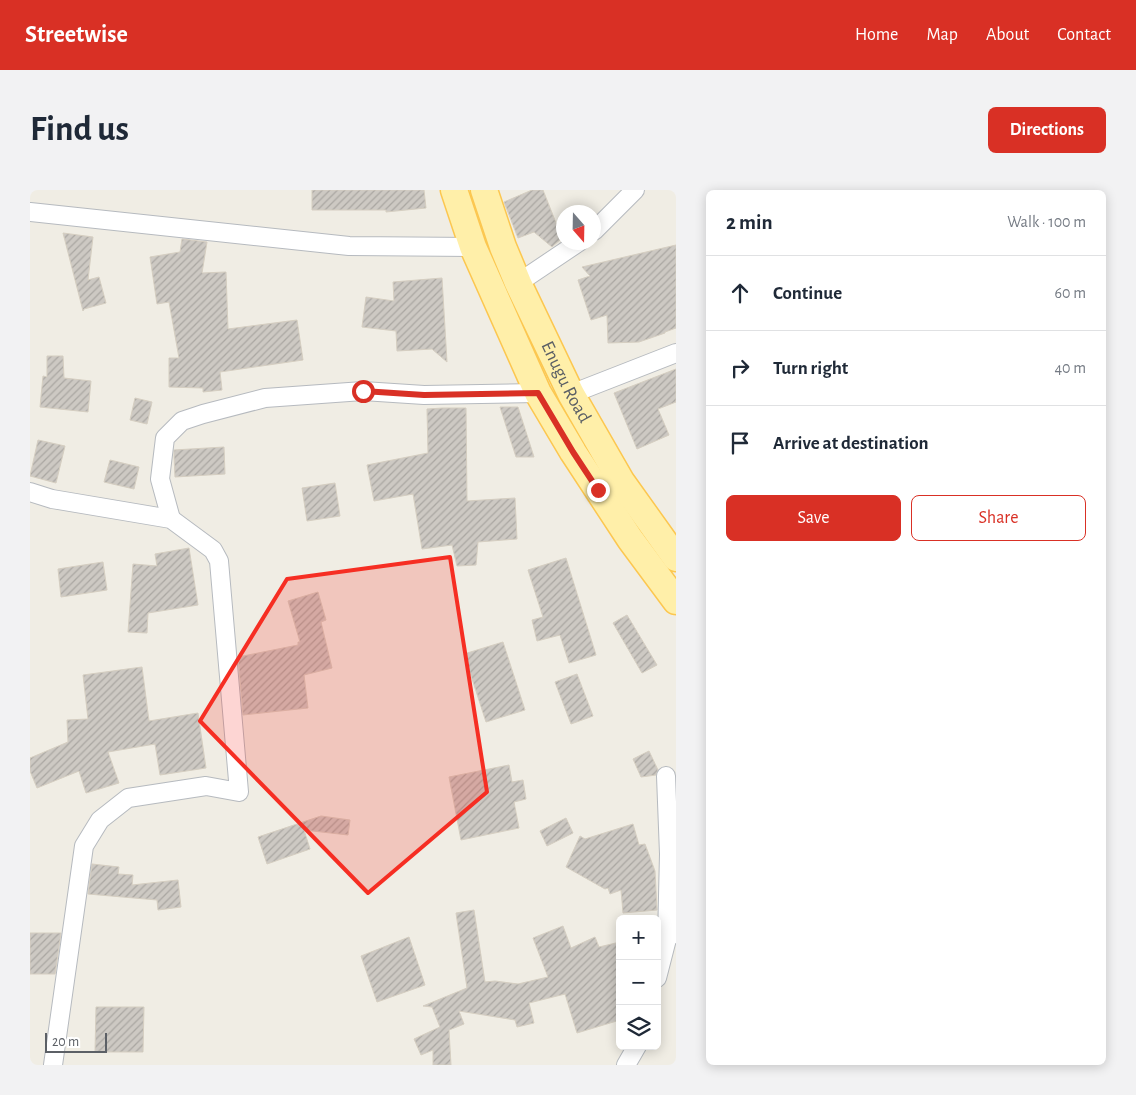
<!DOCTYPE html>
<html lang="en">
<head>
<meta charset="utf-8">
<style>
  body { margin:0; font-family:"Alegreya Sans",sans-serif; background:#f2f2f3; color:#1f2937 }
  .controls { position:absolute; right:15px; bottom:15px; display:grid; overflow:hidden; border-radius:8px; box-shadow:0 2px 12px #0003 }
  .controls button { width:45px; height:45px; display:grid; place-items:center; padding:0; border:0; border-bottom:1px solid #e0e1e3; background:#fff; color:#1f2937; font:25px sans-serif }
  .compass { position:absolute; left:526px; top:15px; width:45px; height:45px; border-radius:50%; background:#fff; box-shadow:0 2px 12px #0003; rotate:160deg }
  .scale { position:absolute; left:15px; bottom:12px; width:62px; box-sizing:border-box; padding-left:5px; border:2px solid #5c6066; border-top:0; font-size:14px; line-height:18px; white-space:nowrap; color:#5c6066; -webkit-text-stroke:4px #fff; paint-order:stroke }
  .stop { position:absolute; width:15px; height:15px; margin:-11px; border:4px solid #d93025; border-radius:50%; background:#fff }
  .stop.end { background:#d93025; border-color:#fff; box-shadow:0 1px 5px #0008 }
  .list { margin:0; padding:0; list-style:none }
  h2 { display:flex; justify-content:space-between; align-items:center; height:65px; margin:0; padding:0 20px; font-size:21px }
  h2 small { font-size:16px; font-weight:400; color:#747a83 }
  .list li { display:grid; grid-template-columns:32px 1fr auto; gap:15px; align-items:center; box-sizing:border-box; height:75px; padding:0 20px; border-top:1px solid #e0e1e3 }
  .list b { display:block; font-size:19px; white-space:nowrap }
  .list em { font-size:16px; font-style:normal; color:#747a83 }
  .actions { display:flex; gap:10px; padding:15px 20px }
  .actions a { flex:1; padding:11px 0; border:1px solid #d93025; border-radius:8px; text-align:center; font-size:18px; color:#d93025 }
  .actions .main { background:#d93025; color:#fff }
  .icon { flex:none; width:28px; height:28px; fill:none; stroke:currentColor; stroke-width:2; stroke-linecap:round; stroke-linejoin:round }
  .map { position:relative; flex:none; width:646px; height:875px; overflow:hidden; border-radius:8px }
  header { display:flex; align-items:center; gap:30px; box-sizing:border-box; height:70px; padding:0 25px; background:#d93025; color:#fff }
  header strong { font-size:24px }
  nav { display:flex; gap:28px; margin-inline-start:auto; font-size:18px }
  .intro { display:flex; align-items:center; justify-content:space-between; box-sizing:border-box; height:120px; padding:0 30px }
  h1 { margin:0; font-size:35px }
  .button { padding:12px 22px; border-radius:8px; background:#d93025; color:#fff; font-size:18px; font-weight:700 }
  main { display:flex; gap:30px; padding:0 30px }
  aside { flex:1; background:#fff; border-radius:8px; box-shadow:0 2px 12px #0003 }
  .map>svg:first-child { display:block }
  .building { fill:url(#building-hatch); stroke:#d5cec1 }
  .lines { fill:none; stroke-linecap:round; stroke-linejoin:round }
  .minor-casing { stroke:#b6babf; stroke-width:20 }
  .primary-casing { stroke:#fcc750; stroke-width:29 }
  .minor { stroke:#fff; stroke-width:18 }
  .primary { stroke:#ffefa9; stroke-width:26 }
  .route { stroke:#d93025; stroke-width:6 }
  .marked { fill:#f62e23; fill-opacity:0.2; stroke:#f62e23; stroke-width:4; stroke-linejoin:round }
  .labels { text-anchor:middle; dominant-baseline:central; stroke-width:4; stroke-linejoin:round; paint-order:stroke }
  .street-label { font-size:19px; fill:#5c6066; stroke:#fff }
</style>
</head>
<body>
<header>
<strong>Streetwise</strong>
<nav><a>Home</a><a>Map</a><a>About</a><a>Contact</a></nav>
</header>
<div class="intro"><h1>Find us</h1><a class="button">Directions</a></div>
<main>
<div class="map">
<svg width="646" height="875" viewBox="0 0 646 875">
  <defs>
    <pattern id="building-hatch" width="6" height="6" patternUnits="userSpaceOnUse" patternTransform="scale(1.25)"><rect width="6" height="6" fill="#cdc9c3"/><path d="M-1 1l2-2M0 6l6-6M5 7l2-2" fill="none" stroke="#aaa7a2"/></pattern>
  </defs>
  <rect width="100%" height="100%" fill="#f0ede4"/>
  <!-- building -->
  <g class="building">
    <polygon points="282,0 394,0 396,18 356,22 356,20 282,20"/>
    <polygon points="502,0 513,0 532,48 522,57 504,42 488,48 474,12"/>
    <polygon points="33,43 63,47 58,90 69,87 76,113 54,119 53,121"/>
    <polygon points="152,49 177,52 172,83 196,82 198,139 267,130 273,170 190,182 192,200 173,202 173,198 139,197 139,168 149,168 139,112 127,114 120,67 150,62"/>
    <polygon points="646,55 646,138 635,142 635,143 609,152 578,153 577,125 561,130 548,90 560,86 552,77"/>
    <polygon points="412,88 417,172 402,159 367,161 366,141 332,137 336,107 364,111 363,92"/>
    <polygon points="17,166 33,166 34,188 61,191 58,222 10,217 13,186 17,187"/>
    <polygon points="646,179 646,212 628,219 639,245 607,259 584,203"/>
    <polygon points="105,208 122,212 117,234 100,230"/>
    <polygon points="470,217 488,217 504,267 486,267"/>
    <polygon points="413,218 436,218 437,311 485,308 487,349 448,352 446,375 427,376 422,355 392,359 383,304 344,311 337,275 398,263 397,219"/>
    <polygon points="8,250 35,256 26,293 0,286"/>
    <polygon points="194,257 195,284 145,287 144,266 144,260"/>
    <polygon points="80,270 109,277 104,299 74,292"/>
    <polygon points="305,293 310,326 277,331 272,298"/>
    <polygon points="159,358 168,415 118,423 117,443 98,442 103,374 127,376 125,364"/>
    <polygon points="536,368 566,465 539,473 530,445 507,451 502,430 513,427 498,380"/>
    <polygon points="73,372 77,400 31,407 28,379"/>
    <polygon points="288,402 296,430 291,432 302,478 274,485 278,518 213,525 208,467 268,455 268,452 270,452 258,411"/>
    <polygon points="597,425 627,475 612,483 583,433"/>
    <polygon points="473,452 495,520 456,532 434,464"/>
    <polygon points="112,477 119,531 168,523 176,578 130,585 125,554 78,562 89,593 56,603 49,581 7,598 0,581 0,568 38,552 37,530 58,529 53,485"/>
    <polygon points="547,484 563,526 541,534 525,492"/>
    <polygon points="619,561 628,580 626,585 611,587 603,569"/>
    <polygon points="479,575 482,592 493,590 496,609 484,612 489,638 431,650 419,587"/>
    <polygon points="291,626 320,630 318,645 274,640 280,659 237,674 228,647"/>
    <polygon points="536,628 543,643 517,656 510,641"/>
    <polygon points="603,634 609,655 615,654 625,681 627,720 593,723 591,700 580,704 578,698 575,699 536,677 550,646 555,649"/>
    <polygon points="62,674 89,677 88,684 103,685 102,695 148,690 151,717 128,720 127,710 58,704"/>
    <polygon points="444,720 455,792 465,791 488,794 518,787 503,748 533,736 541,758 565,747 569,757 590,752 590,830 547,843 535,804 499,813 504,833 487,837 485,830 429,821 434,834 419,840 421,875 403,875 403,860 391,865 384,849 410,837 402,817 393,816 437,798 426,723"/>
    <polygon points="0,743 31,743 25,784 0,784"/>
    <polygon points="379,747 395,795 347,812 331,766"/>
    <polygon points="66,817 114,817 113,862 65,862"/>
  </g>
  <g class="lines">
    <defs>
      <g id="minor">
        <polyline points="0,22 319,56 443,57"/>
        <polyline points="564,41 605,0"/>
        <polyline points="488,93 549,52"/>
        <polyline points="541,204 646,163"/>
        <polyline points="0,302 22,309 141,329 183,360 189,371 209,602 176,596 98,608 70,630 54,656 23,875"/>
        <polyline points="141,329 130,289 135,248 152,231 173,224 235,208 333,201 394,205 508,203"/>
        <polyline points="636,586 639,664 637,749"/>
        <polyline points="627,788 637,749 646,740"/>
        <polyline points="596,875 607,856"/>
      </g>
      <g id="primary">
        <polyline points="424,0 443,57 508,203 543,262 600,349 646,411"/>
        <path id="s1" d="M454,0L473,57L488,93L541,204L591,291L646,368"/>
      </g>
    </defs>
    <!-- minor casing -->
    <use href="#minor" class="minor-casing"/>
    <!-- primary casing -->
    <use href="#primary" class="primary-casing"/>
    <!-- minor -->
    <use href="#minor" class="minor"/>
    <!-- primary -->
    <use href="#primary" class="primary"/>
  </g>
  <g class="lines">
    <!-- route -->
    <polyline class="route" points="333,201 394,205 508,203 543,262 568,300"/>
  </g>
  <!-- marked area -->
  <path class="marked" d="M420,367L457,602L338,703L170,531L257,389Z"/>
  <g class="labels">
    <!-- street labels -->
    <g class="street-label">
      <text stroke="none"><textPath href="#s1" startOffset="209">Enugu Road</textPath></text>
    </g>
  </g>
</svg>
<div class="controls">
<button>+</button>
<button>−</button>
<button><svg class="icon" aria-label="layers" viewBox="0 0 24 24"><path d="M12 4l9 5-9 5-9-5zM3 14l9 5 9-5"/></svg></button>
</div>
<svg class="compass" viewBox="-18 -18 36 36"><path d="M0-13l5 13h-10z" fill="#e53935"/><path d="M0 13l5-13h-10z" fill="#747a83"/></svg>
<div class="scale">20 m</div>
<div class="stop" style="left:333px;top:201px"></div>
<div class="stop end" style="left:568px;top:300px"></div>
</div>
<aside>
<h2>2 min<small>Walk · 100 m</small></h2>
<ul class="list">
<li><svg class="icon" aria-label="ahead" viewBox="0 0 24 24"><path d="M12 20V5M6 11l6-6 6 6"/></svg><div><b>Continue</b></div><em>60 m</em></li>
<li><svg class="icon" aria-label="right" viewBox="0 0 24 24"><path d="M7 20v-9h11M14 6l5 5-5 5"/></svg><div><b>Turn right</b></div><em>40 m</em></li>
<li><svg class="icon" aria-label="arrive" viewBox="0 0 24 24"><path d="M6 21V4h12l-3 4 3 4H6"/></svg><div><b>Arrive at destination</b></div></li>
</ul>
<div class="actions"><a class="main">Save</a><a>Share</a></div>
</aside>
</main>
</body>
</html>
